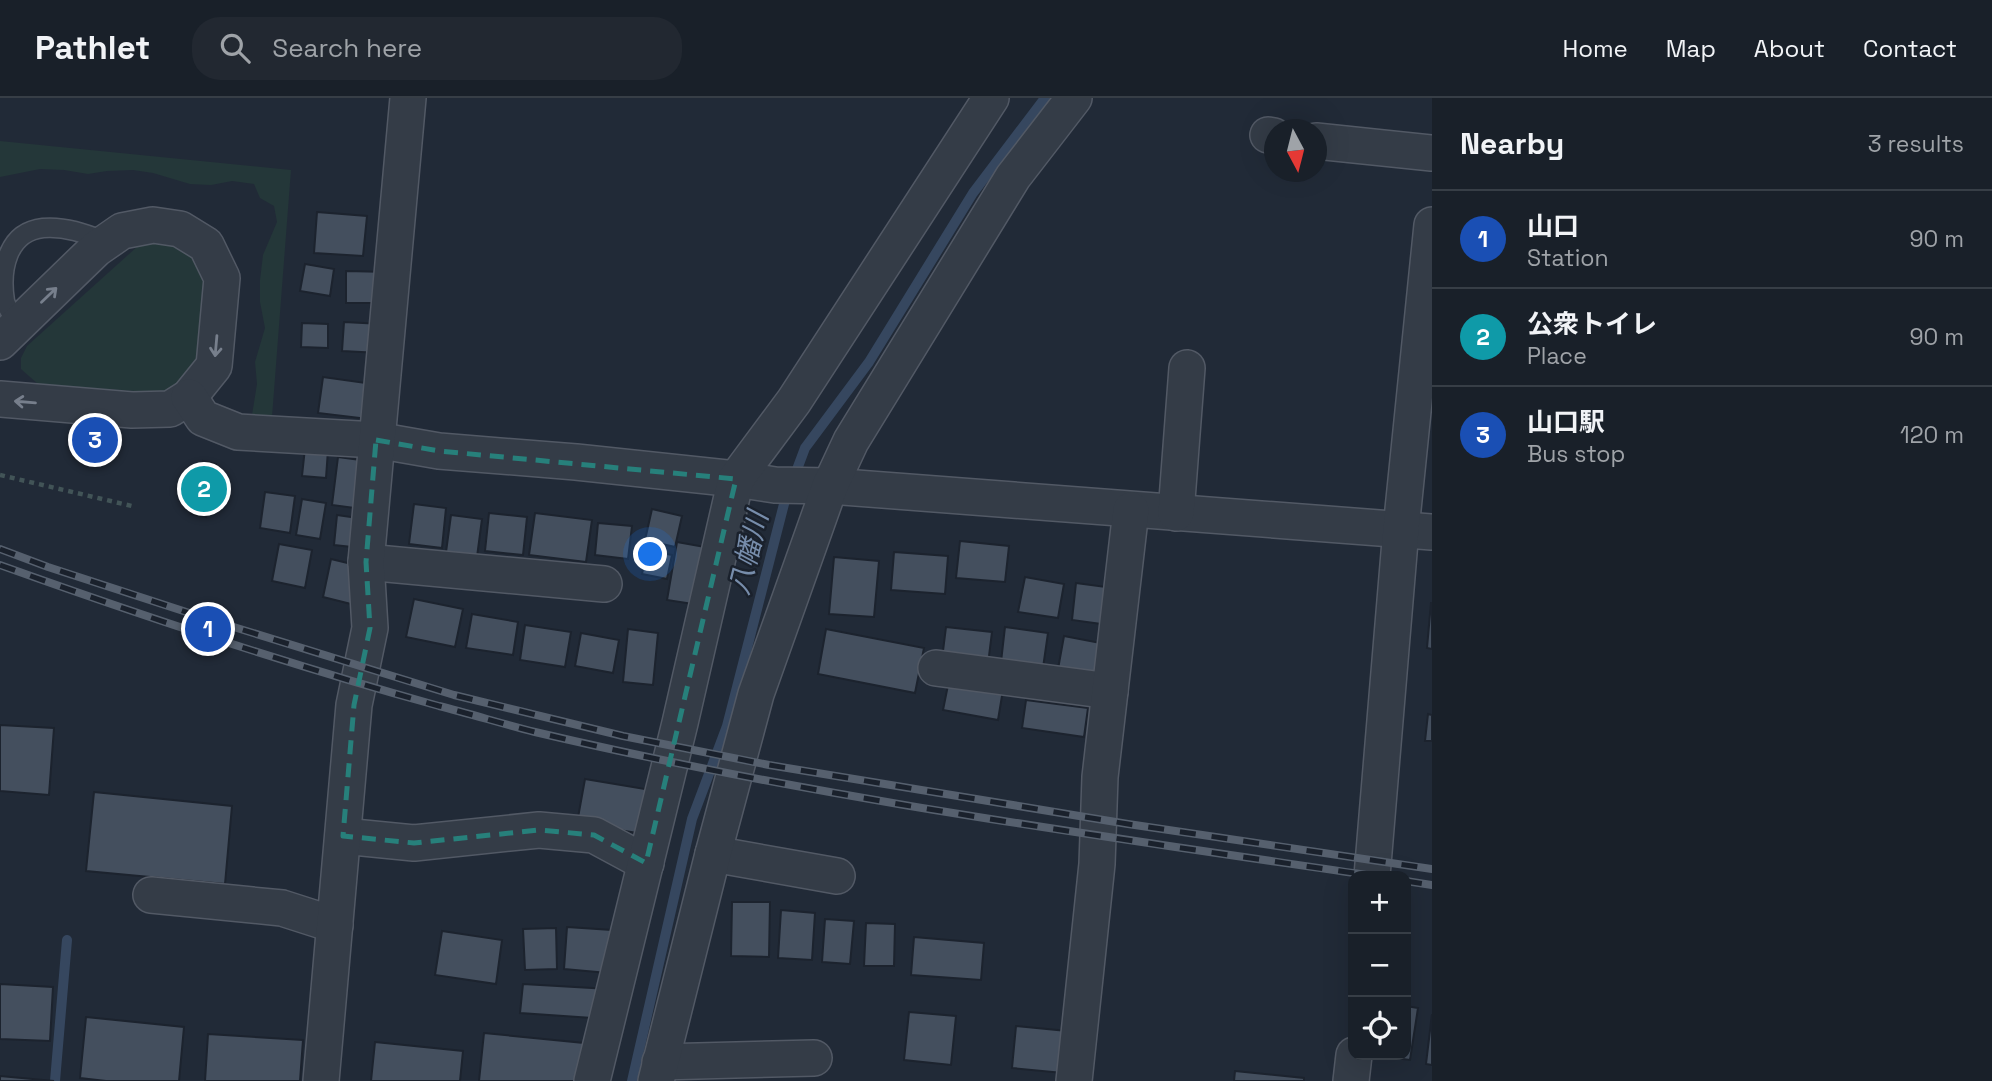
<!DOCTYPE html>
<html lang="en">
<head>
<meta charset="utf-8">
<style>
  body { margin:0; font-family:"Space Grotesk","Noto Sans JP",sans-serif; background:#222831; color:#f1f3f6 }
  .controls { position:absolute; right:21px; bottom:21px; display:grid; overflow:hidden; border-radius:14px; box-shadow:0 7px 28px #0002 }
  .controls button { width:63px; height:63px; display:grid; place-items:center; padding:0; border:0; border-bottom:2px solid #373e46; background:#192029; color:#f1f3f6; font:35px sans-serif }
  .compass { position:absolute; left:1264px; top:21px; width:63px; height:63px; border-radius:50%; background:#192029; box-shadow:0 7px 28px #0002; rotate:173deg }
  .you { position:absolute; left:651px; top:457px; width:24px; height:24px; margin:-18px; border:5px solid #fff; border-radius:50%; background:#1a73e8; box-shadow:0 0 0 10px #1a73e833 }
  .badge { display:grid; place-items:center; width:46px; height:46px; border-radius:50%; background:#83adf4; color:#fff; font-size:23px; font-weight:700 }
  .pin { position:absolute; translate:-50% -50%; border:4px solid #fff; box-shadow:0 2px 7px #0006 }
  .list { margin:0; padding:0; list-style:none }
  h2 { display:flex; justify-content:space-between; align-items:center; height:91px; margin:0; padding:0 28px; font-size:30px }
  h2 small { font-size:23px; font-weight:400; color:#9fa3a8 }
  .list li { display:grid; grid-template-columns:46px 1fr auto; gap:21px; align-items:center; box-sizing:border-box; height:98px; padding:0 28px; border-top:2px solid #373e46 }
  .list b { display:block; font-size:26px; white-space:nowrap }
  .list p { margin:0; font-size:23px; white-space:nowrap; color:#9fa3a8 }
  .list em { font-size:23px; font-style:normal; color:#9fa3a8 }
  .icon { flex:none; width:38px; height:38px; fill:none; stroke:currentColor; stroke-width:2; stroke-linecap:round; stroke-linejoin:round }
  .map { position:relative; flex:none; width:1432px; height:983px; overflow:hidden }
  header { display:flex; align-items:center; gap:42px; box-sizing:border-box; height:98px; padding:0 35px; background:#192029; border-bottom:2px solid #373e46 }
  header strong { font-size:33px }
  nav { display:flex; gap:38px; margin-inline-start:auto; font-size:24px }
  .search { width:490px; height:63px; background:#222831; display:flex; align-items:center; gap:18px; box-sizing:border-box; padding:0 24px; border-radius:28px; color:#9fa3a8; font-size:26px }
  main { display:flex }
  aside { flex:1; background:#192029 }
  .map>svg:first-child { display:block }
  .green { fill:#243739 }
  .lines { fill:none; stroke-linecap:round; stroke-linejoin:round }
  .stream { stroke:#36475f; stroke-width:10 }
  .building { fill:#444f5e; stroke:#1c232e; stroke-width:2 }
  .lane-casing { stroke:#525965; stroke-width:21 }
  .street-casing { stroke:#525965; stroke-width:38 }
  .path { stroke:#425457; stroke-width:4.5; stroke-dasharray:5 5; stroke-linecap:butt }
  .lane { stroke:#343c47; stroke-width:18 }
  .street { stroke:#343c47; stroke-width:35 }
  .rail-casing { stroke:#56606e; stroke-width:8 }
  .rail { stroke:#1a212c; stroke-width:5; stroke-dasharray:16; stroke-linecap:butt }
  .oneway { stroke:#777f8c }
  .marked { fill:none; stroke:#27807b; stroke-width:5; stroke-dasharray:14 9; stroke-linejoin:round }
  .labels { text-anchor:middle; dominant-baseline:central; stroke-width:5; stroke-linejoin:round; paint-order:stroke }
  .water-label { font-size:28px; font-style:italic; fill:#778dab; stroke:#1a212c }
</style>
</head>
<body>
<header>
<strong>Pathlet</strong>
<div class="search"><svg class="icon" aria-label="search" viewBox="0 0 24 24"><circle cx="10" cy="10" r="6"/><path d="M15 15l6 6"/></svg>Search here</div>
<nav><a>Home</a><a>Map</a><a>About</a><a>Contact</a></nav>
</header>
<main>
<div class="map">
<svg width="1432" height="983" viewBox="0 0 1432 983">
  <rect width="100%" height="100%" fill="#212a37"/>
  <!-- green -->
  <g class="green">
    <polygon points="0,43 291,72 272,319 252,317 257,286 255,264 265,230 260,204 260,182 263,157 277,124 274,108 260,100 254,86 232,83 211,87 190,86 153,75 133,72 107,73 88,76 64,72 40,71 0,79"/>
    <polygon points="151,142 169,142 197,160 206,178 200,262 177,292 147,294 38,286 21,271 21,260 27,248 138,148"/>
  </g>
  <g class="lines">
    <!-- stream -->
    <g class="stream">
      <polyline points="55,983 67,842"/>
      <polyline points="632,983 692,721 727,628 784,406 805,350 869,264 973,95 1045,0"/>
    </g>
  </g>
  <!-- building -->
  <g class="building">
    <polygon points="317,114 367,118 363,158 314,155"/>
    <polygon points="305,166 334,171 330,198 300,193"/>
    <polygon points="346,173 389,174 388,205 346,205"/>
    <polygon points="344,224 382,226 380,255 342,253"/>
    <polygon points="302,225 328,226 328,250 301,249"/>
    <polygon points="323,279 373,286 368,321 318,315"/>
    <polygon points="305,350 328,352 326,380 302,378"/>
    <polygon points="338,359 368,363 362,411 332,407"/>
    <polygon points="203,363 216,366 206,419 191,416"/>
    <polygon points="265,394 295,398 290,435 260,430"/>
    <polygon points="302,401 326,405 320,441 296,437"/>
    <polygon points="414,406 446,410 442,450 409,446"/>
    <polygon points="652,411 682,418 675,449 645,442"/>
    <polygon points="489,415 527,419 523,457 485,453"/>
    <polygon points="535,415 592,422 586,464 529,457"/>
    <polygon points="337,417 365,421 361,450 334,447"/>
    <polygon points="451,417 482,421 477,459 446,454"/>
    <polygon points="598,425 632,428 628,461 595,457"/>
    <polygon points="960,443 1009,448 1005,484 956,480"/>
    <polygon points="677,444 716,451 706,508 667,502"/>
    <polygon points="279,446 312,452 305,490 272,483"/>
    <polygon points="647,452 672,457 667,481 642,476"/>
    <polygon points="894,454 948,458 945,496 891,492"/>
    <polygon points="834,459 879,463 874,519 829,516"/>
    <polygon points="331,461 360,468 351,506 323,499"/>
    <polygon points="1025,479 1064,486 1058,520 1018,514"/>
    <polygon points="1076,485 1121,491 1116,528 1072,522"/>
    <polygon points="414,501 463,511 455,549 406,539"/>
    <polygon points="1431,505 1432,505 1432,551 1427,550"/>
    <polygon points="472,516 518,524 513,557 466,550"/>
    <polygon points="525,527 571,534 565,569 520,562"/>
    <polygon points="946,529 992,534 988,566 942,561"/>
    <polygon points="1005,529 1048,535 1043,570 1001,564"/>
    <polygon points="628,531 658,535 653,587 623,584"/>
    <polygon points="826,531 924,550 915,595 818,576"/>
    <polygon points="581,535 619,542 613,575 575,568"/>
    <polygon points="1064,538 1111,547 1105,580 1058,571"/>
    <polygon points="949,582 1003,592 998,622 943,612"/>
    <polygon points="1026,602 1088,610 1084,639 1022,630"/>
    <polygon points="1428,616 1432,617 1432,643 1425,643"/>
    <polygon points="0,627 54,630 49,697 0,693"/>
    <polygon points="585,681 657,693 649,737 577,725"/>
    <polygon points="94,694 232,708 225,786 86,773"/>
    <polygon points="732,804 770,804 769,859 731,858"/>
    <polygon points="781,812 815,815 812,862 778,860"/>
    <polygon points="825,821 854,823 850,866 822,864"/>
    <polygon points="866,825 895,826 894,868 864,868"/>
    <polygon points="567,829 612,832 608,875 564,871"/>
    <polygon points="556,830 557,871 525,872 523,831"/>
    <polygon points="442,833 502,842 496,886 435,877"/>
    <polygon points="914,839 984,845 981,882 911,877"/>
    <polygon points="0,886 53,889 50,943 0,941"/>
    <polygon points="523,886 609,891 607,921 520,915"/>
    <polygon points="1406,908 1418,910 1410,962 1380,958 1406,957"/>
    <polygon points="909,914 956,918 951,967 904,962"/>
    <polygon points="1432,916 1432,967 1426,966"/>
    <polygon points="86,919 184,929 179,983 106,983 80,980"/>
    <polygon points="1016,928 1067,933 1063,975 1012,970"/>
    <polygon points="484,935 584,945 580,983 479,983"/>
    <polygon points="208,936 303,942 300,983 205,983"/>
    <polygon points="375,944 463,953 460,983 371,983"/>
    <polygon points="1235,973 1304,980 1304,983 1234,983"/>
    <polygon points="0,978 54,983 0,983"/>
  </g>
  <g class="lines">
    <defs>
      <path id="lane" d="M18,227C14,219 7,211 5,203C0,172 7,134 43,130C66,128 86,136 107,144"/>
      <g id="street">
        <polyline points="1268,37 1274,38"/>
        <polyline points="1316,43 1432,55"/>
        <polyline points="0,244 96,151 122,133 153,127 180,131 206,147 222,180 214,268 189,299 170,311 132,312 0,301"/>
        <polyline points="189,299 203,320 238,334 376,342 439,353 576,364 736,381 775,387 830,388 1432,434"/>
        <polyline points="1176,415 1187,270"/>
        <polyline points="366,464 604,486"/>
        <polyline points="936,570 1110,593"/>
        <polyline points="343,738 414,745 539,732 594,737 646,765"/>
        <polyline points="713,756 837,778"/>
        <polyline points="1372,778 1401,431 1432,127"/>
        <polyline points="151,797 282,810 335,827"/>
        <polyline points="660,964 814,960"/>
        <polyline points="321,983 354,607 370,530 366,464 408,0"/>
        <polyline points="592,983 680,625 736,381 794,303 991,0"/>
        <polyline points="656,983 713,756 756,596 830,388 851,343 1013,79 1074,0"/>
        <polyline points="1074,983 1097,766 1100,679 1131,412"/>
        <polyline points="1351,983 1354,957"/>
      </g>
    </defs>
    <!-- lane casing -->
    <use href="#lane" class="lane-casing"/>
    <!-- street casing -->
    <use href="#street" class="street-casing"/>
    <!-- path -->
    <polyline class="path" points="0,377 132,408"/>
    <!-- lane -->
    <use href="#lane" class="lane"/>
    <!-- street -->
    <use href="#street" class="street"/>
    <defs>
      <g id="rail">
        <polyline points="0,451 48,469 211,522 454,597 623,638 769,667 1128,726 1432,771"/>
        <path d="M0,467C145,519 291,567 439,608C471,616 503,626 535,634C811,699 1094,737 1374,778"/>
        <polyline points="1406,783 1432,787"/>
      </g>
    </defs>
    <!-- rail casing -->
    <use href="#rail" class="rail-casing"/>
    <!-- rail -->
    <use href="#rail" class="rail"/>
  </g>
  <!-- one-way arrows -->
  <defs><path id="oneway-shaft" d="M-6 0H5M1.5-3L5.5 0L1.5 3" fill="none" stroke-width="1.6" stroke-linecap="round" stroke-linejoin="round" transform="scale(1.75)"/></defs>
  <g class="oneway">
    <use href="#oneway-shaft" transform="translate(49 197) rotate(-44)"/>
    <use href="#oneway-shaft" transform="translate(216 248) rotate(95)"/>
    <use href="#oneway-shaft" transform="translate(25 304) rotate(-175)"/>
  </g>
  <!-- marked area -->
  <path class="marked" d="M376,342L439,353L736,381L646,765L594,737L539,732L414,745L343,738L354,607L370,530L366,464Z"/>
  <g class="labels">
    <!-- water labels -->
    <g class="water-label">
      <text transform="translate(748 455) rotate(-76)">八幡川</text>
    </g>
  </g>
</svg>
<div class="controls">
<button>+</button>
<button>−</button>
<button><svg class="icon" aria-label="locate" viewBox="0 0 24 24"><circle cx="12" cy="12" r="6"/><path d="M12 2v4M12 18v4M2 12h4M18 12h4"/></svg></button>
</div>
<svg class="compass" viewBox="-18 -18 36 36"><path d="M0-13l5 13h-10z" fill="#e53935"/><path d="M0 13l5-13h-10z" fill="#9fa3a8"/></svg>
<div class="you"></div>
<div class="pin badge" style="left:208px;top:531px;background:#1a4fb4">1</div>
<div class="pin badge" style="left:204px;top:391px;background:#0f9aa8">2</div>
<div class="pin badge" style="left:95px;top:342px;background:#1a4fb4">3</div>
</div>
<aside>
<h2>Nearby<small>3 results</small></h2>
<ul class="list">
<li><span class="badge" style="background:#1a4fb4">1</span><div><b>山口</b><p>Station</p></div><em>90 m</em></li>
<li><span class="badge" style="background:#0f9aa8">2</span><div><b>公衆トイレ</b><p>Place</p></div><em>90 m</em></li>
<li><span class="badge" style="background:#1a4fb4">3</span><div><b>山口駅</b><p>Bus stop</p></div><em>120 m</em></li>
</ul>
</aside>
</main>
</body>
</html>
